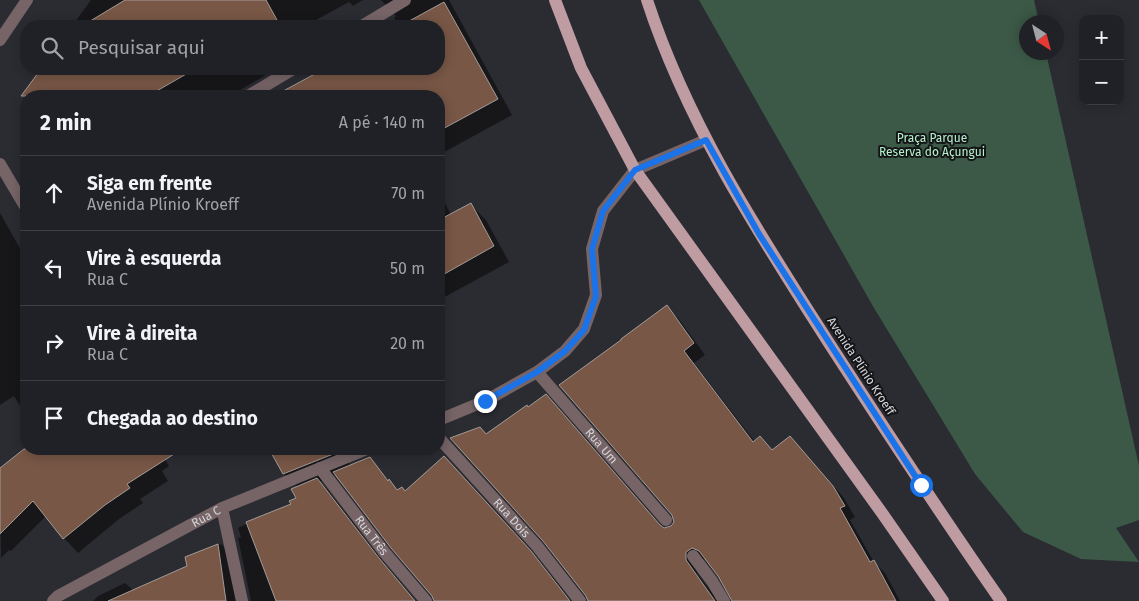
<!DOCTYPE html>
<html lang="pt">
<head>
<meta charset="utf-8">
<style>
  body { margin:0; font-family:"Fira Sans",sans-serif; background:#28292e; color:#f1f3f6 }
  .controls { position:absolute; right:15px; top:15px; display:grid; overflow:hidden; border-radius:10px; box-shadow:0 2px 12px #0003 }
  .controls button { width:45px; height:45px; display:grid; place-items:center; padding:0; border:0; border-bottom:1px solid #3d3e43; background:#202126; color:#f1f3f6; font:25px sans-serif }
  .compass { position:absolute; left:1019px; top:15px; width:45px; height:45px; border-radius:50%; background:#202126; box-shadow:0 2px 12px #0003; rotate:144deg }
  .stop { position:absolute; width:15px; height:15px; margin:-11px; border:4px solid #1a73e8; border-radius:50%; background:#fff }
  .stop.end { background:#1a73e8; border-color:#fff; box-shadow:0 1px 5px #0008 }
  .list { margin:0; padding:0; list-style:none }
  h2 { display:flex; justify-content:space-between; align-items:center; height:65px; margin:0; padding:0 20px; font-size:21px }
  h2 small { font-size:16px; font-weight:400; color:#a2a3a7 }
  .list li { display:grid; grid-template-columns:32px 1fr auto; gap:15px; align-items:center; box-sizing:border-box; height:75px; padding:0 20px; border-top:1px solid #3d3e43 }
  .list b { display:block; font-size:19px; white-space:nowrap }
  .list p { margin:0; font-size:16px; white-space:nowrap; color:#a2a3a7 }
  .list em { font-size:16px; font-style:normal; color:#a2a3a7 }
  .icon { flex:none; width:28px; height:28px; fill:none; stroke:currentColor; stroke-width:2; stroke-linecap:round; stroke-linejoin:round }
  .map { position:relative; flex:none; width:1139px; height:601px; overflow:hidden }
  .search { position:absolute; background:#202126; box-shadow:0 2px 12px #0003; left:20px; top:20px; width:425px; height:55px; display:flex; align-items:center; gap:12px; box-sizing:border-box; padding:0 18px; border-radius:20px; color:#a2a3a7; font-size:19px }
  .panel { position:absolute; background:#202126; box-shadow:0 2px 12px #0003; left:20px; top:90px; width:425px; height:365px; border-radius:20px }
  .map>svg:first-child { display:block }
  .green { fill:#3c5947 }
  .shadow { fill:#0007 }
  .building { fill:#785746; stroke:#a39b98 }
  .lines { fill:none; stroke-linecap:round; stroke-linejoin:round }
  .minor { stroke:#766467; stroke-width:12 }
  .major { stroke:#bf9ba2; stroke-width:12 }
  .route { stroke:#1a73e8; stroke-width:6 }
  .labels { text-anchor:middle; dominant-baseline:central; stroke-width:4; stroke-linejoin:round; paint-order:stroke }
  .park-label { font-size:12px; fill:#b5f2cc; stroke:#141417 }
  .street-label { font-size:12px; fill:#d4d5d9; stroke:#141417 }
</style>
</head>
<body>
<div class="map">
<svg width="1139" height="601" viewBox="0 0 1139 601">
  <rect width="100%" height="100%" fill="#2b2c32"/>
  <!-- green -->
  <polygon class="green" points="699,0 1034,0 1039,22 1026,22 1026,52 1046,53 1139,466 1139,520 1116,528 1139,562 1081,559 1023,532 975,474 874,308"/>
  <!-- shadow -->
  <g class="shadow">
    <polygon points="91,0 363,0 353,6 349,2 305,26 72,26"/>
    <polygon points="381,0 449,0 512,115 439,155 439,96 313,96 305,82 328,69 439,69 439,26 400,26 394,18 396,16"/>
    <polygon points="42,69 263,69 266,75 230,96 40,96 32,84"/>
    <polygon points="439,191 451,215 470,204 486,220 509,262 439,300"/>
    <polygon points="0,213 26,259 26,416 14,396 0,405"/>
    <polygon points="439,306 444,316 439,319"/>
    <polygon points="667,307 678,318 705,355 694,363 755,442 773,451 790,437 844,498 855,517 850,520 874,562 885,573 900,601 733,601 720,576 708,560 704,559 699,561 696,565 697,573 718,601 589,601 588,595 486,435 662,528 672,528 675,522"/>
    <polygon points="26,448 26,449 175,449 163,456 169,466 162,471 168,481 140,499 143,503 119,519 78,553 64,538 46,516 11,551 9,550 1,558 0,470"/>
    <polygon points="270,449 341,449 352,468 377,468 398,491 402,488 406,492 455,469 542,564 571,601 435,601 433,595 337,474 319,482 328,491 390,571 415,601 251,601 238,538 241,537 238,528 260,517 293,504 298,499 298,487 284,474"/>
    <polygon points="221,544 232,556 242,601 93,601 98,596 125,583 134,591 188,566 186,558"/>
  </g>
  <!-- building -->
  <g class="building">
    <polygon points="125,0 266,0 277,20 266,26 82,26"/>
    <polygon points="444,2 498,99 439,131 439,96 274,96 324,69 439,69 439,26 400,26"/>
    <polygon points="41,69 195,69 148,96 21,96"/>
    <polygon points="471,203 494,246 439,277 439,220"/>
    <polygon points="667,305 694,343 684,351 753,442 760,436 772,450 790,436 833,486 845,506 840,508 870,562 874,560 896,601 732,601 718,576 699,551 692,548 686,552 686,560 715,601 588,601 586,596 543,541 450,438 480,427 486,434 527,405 528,407 546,394 660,525 664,528 671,526 674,522 672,515 559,385 621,340 621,339"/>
    <polygon points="24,449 182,449 127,484 130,488 105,505 63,539 33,501 0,534 0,468"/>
    <polygon points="269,449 346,449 283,474"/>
    <polygon points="444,456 531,551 570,601 434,601 432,596 391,548 333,472 370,457 388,481 389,479 397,490 402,487 405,491"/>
    <polygon points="317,478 379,558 415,601 276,601 246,522 291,504 289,501 296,498 291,489"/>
    <polygon points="218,544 226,601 108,601 187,566 185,557"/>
  </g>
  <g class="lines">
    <!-- minor -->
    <g class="minor">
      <polyline points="362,26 405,0"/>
      <polyline points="0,40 27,0"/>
      <polyline points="248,96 293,69"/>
      <polyline points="0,164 26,208"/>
      <path id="s1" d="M537,372L666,520"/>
      <polyline points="439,420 485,401 537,372 565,351 584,329 596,295 592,249 603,211 635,170 706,140"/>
      <path id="s2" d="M439,438L537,546L580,601"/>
      <path id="s3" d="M320,468L385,553L426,601"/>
      <polyline points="222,508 242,601"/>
      <polyline points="693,556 712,581 724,601"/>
      <path id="s4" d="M53,601L58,596L222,508L367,449"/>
    </g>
    <!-- major -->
    <g class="major">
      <polyline points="555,0 581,68 635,170 882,513 943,601"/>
      <path d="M647,0C687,123 758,232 827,340C884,428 941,515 1001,601"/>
    </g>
  </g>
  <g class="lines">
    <!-- route -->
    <polyline class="route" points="485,401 537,372 565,351 584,330 596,296 592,249 603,211 635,170 706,140 759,234 921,485"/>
  </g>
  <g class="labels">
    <!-- park labels -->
    <g class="park-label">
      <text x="932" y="138">Praça Parque<tspan x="932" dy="14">Reserva do Açungui</tspan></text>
    </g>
    <!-- street labels -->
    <g class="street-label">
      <text transform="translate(861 366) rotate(57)">Avenida Plínio Kroeff</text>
      <text stroke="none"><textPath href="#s1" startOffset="98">Rua Um</textPath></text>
      <text stroke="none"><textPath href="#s4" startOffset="175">Rua C</textPath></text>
      <text stroke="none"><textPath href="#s2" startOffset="108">Rua Dois</textPath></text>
      <text stroke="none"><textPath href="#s3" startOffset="85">Rua Três</textPath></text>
    </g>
  </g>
</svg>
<div class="controls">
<button>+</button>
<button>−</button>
</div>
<svg class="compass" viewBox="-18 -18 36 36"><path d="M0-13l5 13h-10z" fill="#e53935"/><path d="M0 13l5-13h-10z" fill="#a2a3a7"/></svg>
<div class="stop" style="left:921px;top:485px"></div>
<div class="stop end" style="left:485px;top:401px"></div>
<div class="search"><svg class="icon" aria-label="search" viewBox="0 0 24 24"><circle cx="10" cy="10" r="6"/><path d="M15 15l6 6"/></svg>Pesquisar aqui</div>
<section class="panel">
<h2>2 min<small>A pé · 140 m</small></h2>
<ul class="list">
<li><svg class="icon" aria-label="ahead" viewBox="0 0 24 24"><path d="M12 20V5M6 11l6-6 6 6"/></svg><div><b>Siga em frente</b><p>Avenida Plínio Kroeff</p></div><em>70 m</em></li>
<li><svg class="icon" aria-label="left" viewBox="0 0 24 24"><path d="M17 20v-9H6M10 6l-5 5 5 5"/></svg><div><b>Vire à esquerda</b><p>Rua C</p></div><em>50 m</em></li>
<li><svg class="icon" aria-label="right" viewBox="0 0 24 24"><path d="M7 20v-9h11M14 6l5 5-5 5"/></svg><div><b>Vire à direita</b><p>Rua C</p></div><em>20 m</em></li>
<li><svg class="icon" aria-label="arrive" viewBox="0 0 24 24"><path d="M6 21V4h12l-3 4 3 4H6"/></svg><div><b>Chegada ao destino</b></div></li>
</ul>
</section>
</div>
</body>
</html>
